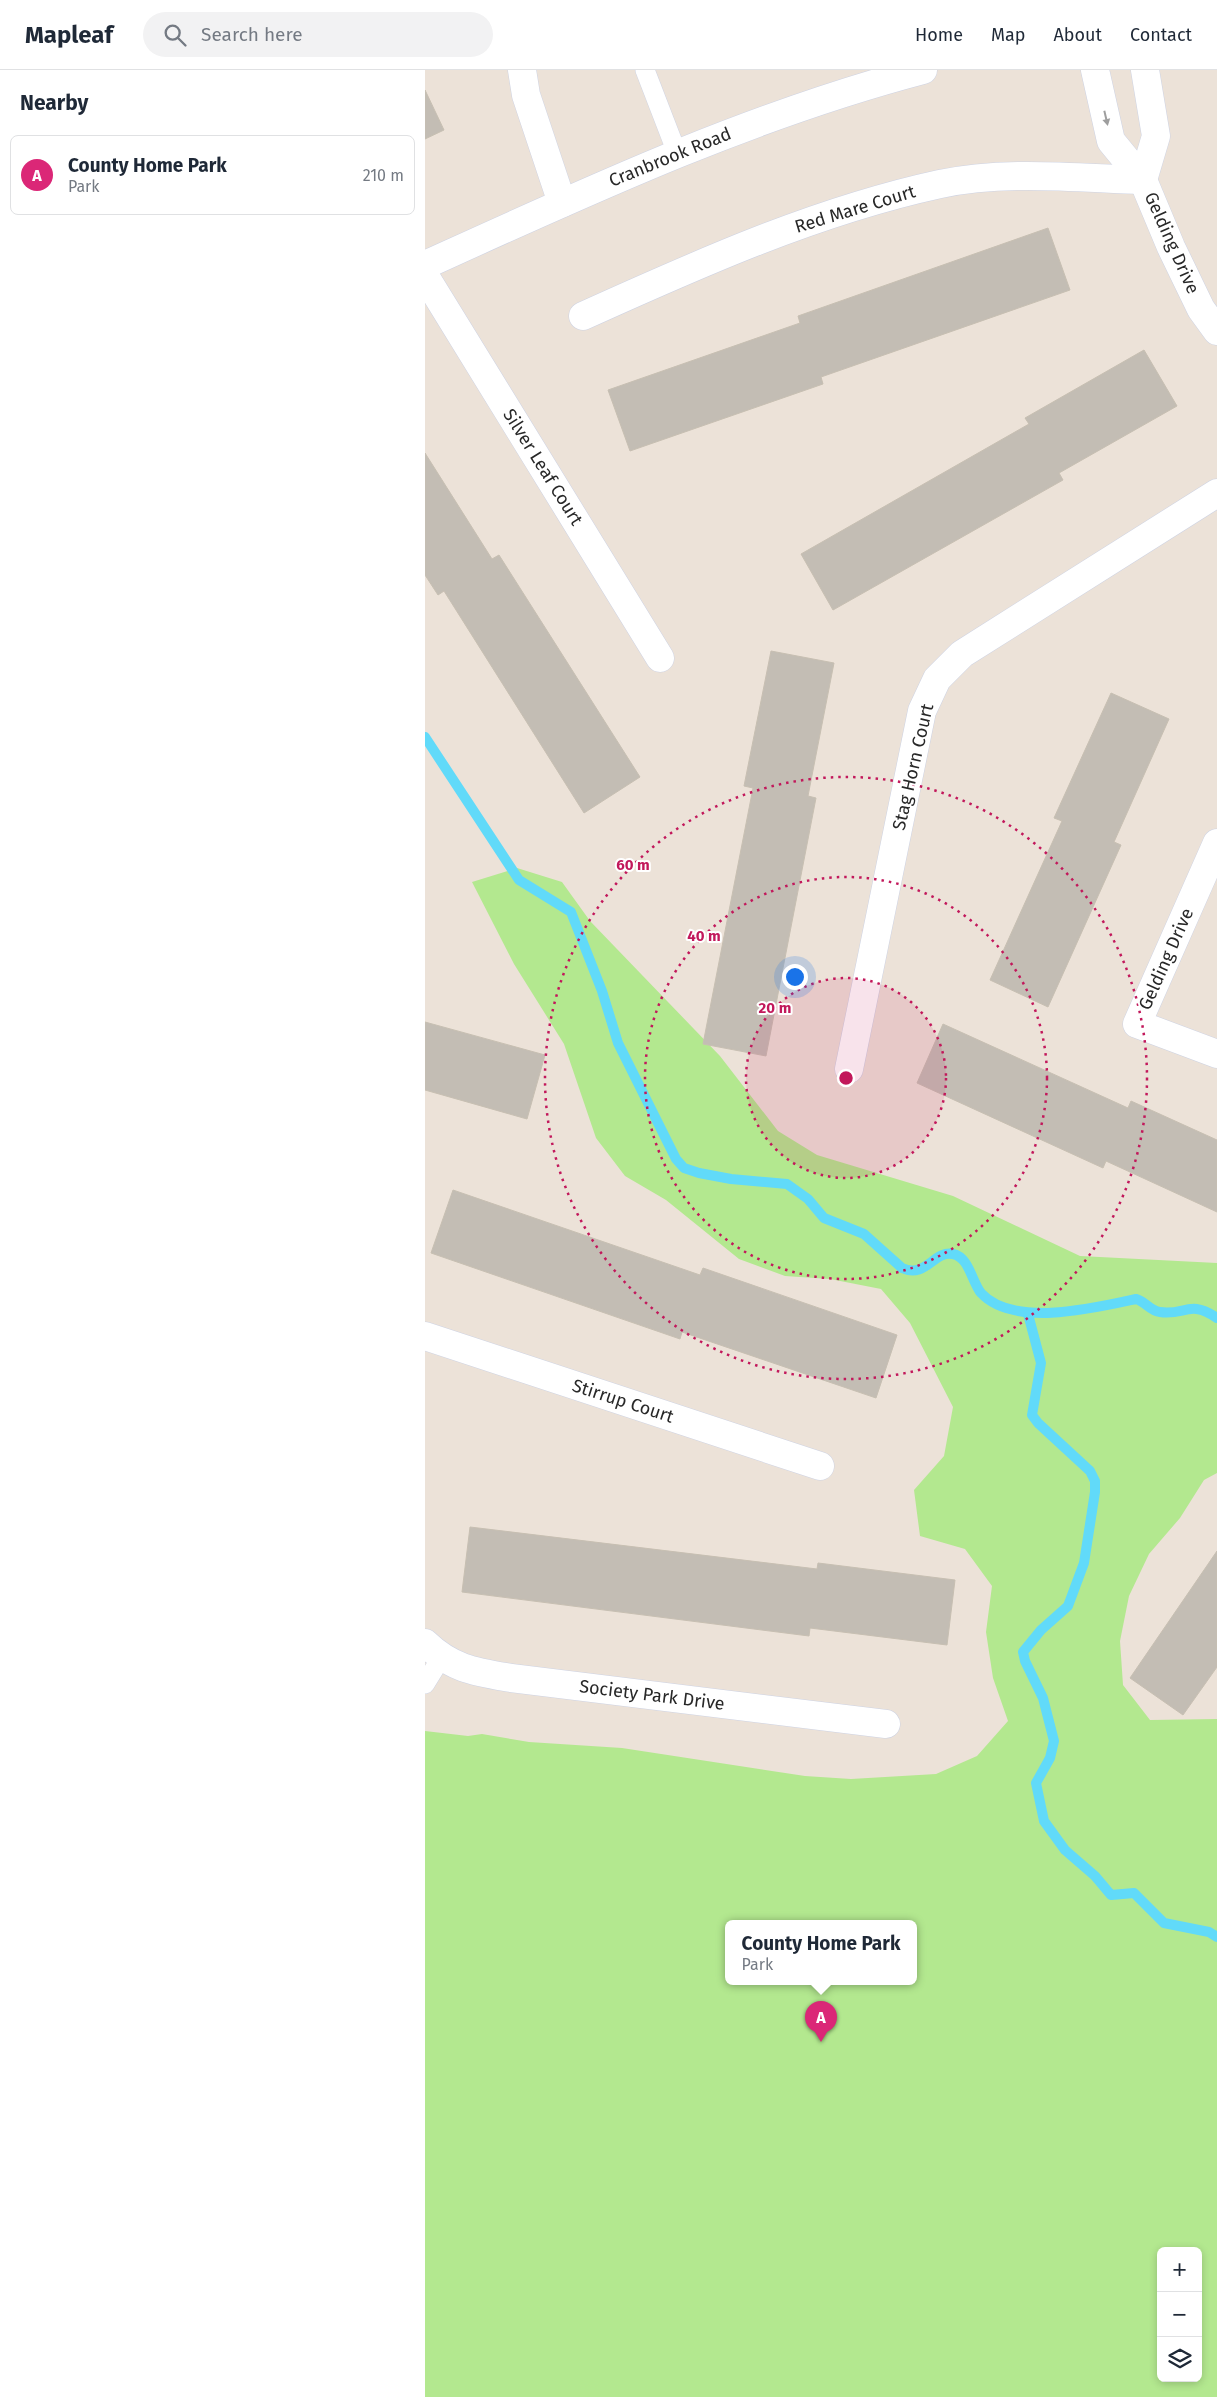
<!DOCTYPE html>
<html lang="en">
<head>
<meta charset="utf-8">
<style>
  body { margin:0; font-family:"Fira Sans",sans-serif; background:#f2f2f3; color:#1f2937 }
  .controls { position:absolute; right:15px; bottom:15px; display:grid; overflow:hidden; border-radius:8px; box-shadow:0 2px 8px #0003 }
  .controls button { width:45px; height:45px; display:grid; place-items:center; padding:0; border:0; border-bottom:1px solid #e0e1e3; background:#fff; color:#1f2937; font:25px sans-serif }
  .you { position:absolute; left:369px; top:906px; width:18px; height:18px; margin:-12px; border:4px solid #fff; border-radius:50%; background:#1a73e8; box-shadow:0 0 0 8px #1a73e833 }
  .badge { display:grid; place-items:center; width:32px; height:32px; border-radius:50%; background:#db2777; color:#fff; font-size:16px; font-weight:700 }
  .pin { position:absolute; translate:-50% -41px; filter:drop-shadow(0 1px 2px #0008) }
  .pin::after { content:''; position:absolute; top:26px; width:18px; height:15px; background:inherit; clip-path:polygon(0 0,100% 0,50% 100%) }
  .popup { position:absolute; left:300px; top:1850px; width:192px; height:65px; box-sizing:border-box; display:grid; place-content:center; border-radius:8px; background:#fff; filter:drop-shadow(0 1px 4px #0005); font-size:16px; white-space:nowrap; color:#747a83 }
  .popup b { font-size:19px; color:#1f2937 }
  .popup::after { content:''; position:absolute; left:50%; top:100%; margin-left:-10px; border:10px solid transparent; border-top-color:#fff }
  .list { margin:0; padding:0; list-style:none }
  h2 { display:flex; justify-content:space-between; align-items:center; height:65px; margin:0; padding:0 20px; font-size:21px }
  h2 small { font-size:16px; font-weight:400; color:#747a83 }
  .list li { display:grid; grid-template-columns:32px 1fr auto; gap:15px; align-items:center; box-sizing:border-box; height:80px; margin:0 10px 10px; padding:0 10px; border:1px solid #e0e1e3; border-radius:8px }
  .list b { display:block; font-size:19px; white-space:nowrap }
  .list p { margin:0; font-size:16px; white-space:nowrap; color:#747a83 }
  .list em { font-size:16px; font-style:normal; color:#747a83 }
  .icon { flex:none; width:28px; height:28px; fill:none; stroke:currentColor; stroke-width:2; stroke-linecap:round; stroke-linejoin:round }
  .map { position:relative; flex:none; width:792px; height:2327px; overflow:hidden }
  header { display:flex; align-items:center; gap:30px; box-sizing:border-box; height:70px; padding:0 25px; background:#fff; border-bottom:1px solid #e0e1e3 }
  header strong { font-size:24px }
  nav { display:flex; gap:28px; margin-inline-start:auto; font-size:18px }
  .search { width:350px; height:45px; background:#f2f2f3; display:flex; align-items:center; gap:12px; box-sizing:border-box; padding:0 18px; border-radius:28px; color:#747a83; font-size:19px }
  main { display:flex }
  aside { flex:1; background:#fff }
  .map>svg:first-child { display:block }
  .green { fill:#b3e88f; fill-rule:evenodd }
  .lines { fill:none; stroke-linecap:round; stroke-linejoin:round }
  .stream { stroke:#61daf9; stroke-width:10 }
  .building { fill:#c3bdb4; stroke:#c7bfb2 }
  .service-casing { stroke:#ced3e3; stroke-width:20 }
  .minor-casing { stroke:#ced3e3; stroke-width:29 }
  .tertiary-casing { stroke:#ced3e3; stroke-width:29 }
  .service { stroke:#fff; stroke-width:19 }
  .minor { stroke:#fff; stroke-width:28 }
  .tertiary { stroke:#fff; stroke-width:28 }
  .oneway { fill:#9e9e9e }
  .ring { fill:none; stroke:#c2185b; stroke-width:2.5; stroke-dasharray:2.5 5 }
  .labels { text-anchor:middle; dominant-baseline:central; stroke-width:4; stroke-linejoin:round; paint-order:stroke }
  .street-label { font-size:18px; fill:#282828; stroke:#fff }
  .centre { fill:#c2185b; stroke:#fff; stroke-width:2.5 }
  .ring-label { font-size:15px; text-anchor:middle; font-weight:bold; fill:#c2185b; stroke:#fff; stroke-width:4; stroke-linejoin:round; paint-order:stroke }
</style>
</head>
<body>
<header>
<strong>Mapleaf</strong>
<div class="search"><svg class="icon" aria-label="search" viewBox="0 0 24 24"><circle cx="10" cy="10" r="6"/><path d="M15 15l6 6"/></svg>Search here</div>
<nav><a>Home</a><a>Map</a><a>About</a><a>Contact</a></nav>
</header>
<main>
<aside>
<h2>Nearby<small></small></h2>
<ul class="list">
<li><span class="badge">A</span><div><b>County Home Park</b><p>Park</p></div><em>210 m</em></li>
</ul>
</aside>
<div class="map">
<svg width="792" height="2327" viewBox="0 0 792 2327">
  <rect width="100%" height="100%" fill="#ece2d8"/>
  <!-- green -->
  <path class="green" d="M92,798L137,812L165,851L295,986L353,1061L392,1085L528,1126L655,1186L792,1193V1403L779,1410L755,1448L724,1484L704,1526L695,1571L698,1615L725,1650L792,1649V2327H0V1661L43,1666L57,1664L104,1672L197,1678L380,1706L426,1709L511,1704L552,1686L583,1651L568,1608L561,1562L567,1516L540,1479L495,1466L489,1420L519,1386L528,1337L485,1253L456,1219L405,1209L360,1206L314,1189L241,1130L200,1106L171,1068L139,974L89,894L47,812ZM304,1853H488V1911H304ZM736,2181H773V2308H736Z"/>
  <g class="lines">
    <!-- stream -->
    <g class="stream">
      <path d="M0,667L94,810L146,842L177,921L193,973L251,1089L259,1098L274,1103L306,1109L362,1114L383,1129L399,1148L439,1164L477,1198C501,1209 509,1180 528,1184C544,1187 547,1212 556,1223C588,1258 670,1238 711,1229C720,1231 725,1241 735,1242C760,1246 764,1229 792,1248"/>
      <polyline points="603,1244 616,1293 607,1345 613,1353 665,1401 670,1411 670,1422 659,1493 643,1536 616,1560 598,1582 600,1591 618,1628 629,1671 625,1688 611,1713 619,1751 640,1780 670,1806 686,1825 709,1823 739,1853 784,1862 792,1867"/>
    </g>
  </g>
  <!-- building -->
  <g class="building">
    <polygon points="0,20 19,60 0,69"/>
    <polygon points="623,158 645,220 396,307 398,314 205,381 183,320 375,253 373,246"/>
    <polygon points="719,280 752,336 634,403 638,410 408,540 376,484 604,354 600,348"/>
    <polygon points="0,383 67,489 74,485 215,707 159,743 19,521 13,525 0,505"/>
    <polygon points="346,581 409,593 383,726 391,728 341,986 278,974 328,718 319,716"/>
    <polygon points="686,623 744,649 689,772 696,775 623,937 565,910 637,751 629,748"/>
    <polygon points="0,952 120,985 102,1049 0,1020"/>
    <polygon points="518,954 703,1038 706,1031 792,1070 792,1142 681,1091 678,1098 492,1013"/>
    <polygon points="28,1120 275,1205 278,1198 472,1265 451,1328 257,1262 255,1269 6,1183"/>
    <polygon points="45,1457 392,1499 393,1493 530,1510 522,1575 385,1558 384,1566 37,1522"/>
    <polygon points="792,1481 792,1597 758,1645 705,1608"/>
  </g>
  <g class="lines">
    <defs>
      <g id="service">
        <polyline points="220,0 252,83"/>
        <polyline points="0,1614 16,1588"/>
      </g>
      <g id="minor">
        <polyline points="97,0 101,25 137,133"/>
        <polyline points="670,0 686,71 718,110 746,177 776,239 792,261"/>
        <polyline points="718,110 731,66 720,0"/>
        <polyline points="0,206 235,588"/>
        <path d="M158,246C273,194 391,141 515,114C581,100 652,108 718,110"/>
        <polyline points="792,773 712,954 792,984"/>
        <polyline points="424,999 497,641 512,609 537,584 792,423"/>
        <polyline points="0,1266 395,1396"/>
        <path d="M0,1573C27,1599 51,1602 86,1608L461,1654"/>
      </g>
      <path id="tertiary" d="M0,195C163,121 324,46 498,0"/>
    </defs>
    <!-- service casing -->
    <use href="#service" class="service-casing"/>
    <!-- minor casing -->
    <use href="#minor" class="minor-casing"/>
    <!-- tertiary casing -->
    <use href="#tertiary" class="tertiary-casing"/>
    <!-- service -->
    <use href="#service" class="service"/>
    <!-- minor -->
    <use href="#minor" class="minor"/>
    <!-- tertiary -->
    <use href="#tertiary" class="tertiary"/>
  </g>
  <!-- one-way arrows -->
  <defs><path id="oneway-solid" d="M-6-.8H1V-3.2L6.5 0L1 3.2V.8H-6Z" transform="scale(1.25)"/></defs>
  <use class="oneway" href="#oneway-solid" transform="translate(681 48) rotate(77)"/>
  <!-- distance rings -->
  <circle cx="421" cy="1008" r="100" fill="#c2185b" fill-opacity=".12"/>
  <g class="ring">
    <circle cx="421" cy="1008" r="100"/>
    <circle cx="421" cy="1008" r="201"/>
    <circle cx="421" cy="1008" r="301"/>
  </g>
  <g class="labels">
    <!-- street labels -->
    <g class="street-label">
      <text transform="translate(245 87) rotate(-22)">Cranbrook Road</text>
      <text transform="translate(430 139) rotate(-17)">Red Mare Court</text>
      <text transform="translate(747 173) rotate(66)">Gelding Drive</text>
      <text transform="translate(118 397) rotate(58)">Silver Leaf Court</text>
      <text transform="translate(488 697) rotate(-77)">Stag Horn Court</text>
      <text transform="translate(741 889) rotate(-66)">Gelding Drive</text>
      <text transform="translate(198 1331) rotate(18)">Stirrup Court</text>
      <text transform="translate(227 1625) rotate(7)">Society Park Drive</text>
    </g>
  </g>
  <circle cx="421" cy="1008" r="8" class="centre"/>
  <g class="ring-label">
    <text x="208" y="800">60 m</text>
    <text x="279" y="871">40 m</text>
    <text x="350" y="943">20 m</text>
  </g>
</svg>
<div class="controls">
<button>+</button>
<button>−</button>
<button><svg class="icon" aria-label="layers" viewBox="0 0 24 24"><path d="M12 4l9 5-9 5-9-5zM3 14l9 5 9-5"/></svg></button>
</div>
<div class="you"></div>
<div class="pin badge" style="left:396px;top:1972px">A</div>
<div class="popup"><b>County Home Park</b>Park</div>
</div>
</main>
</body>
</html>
